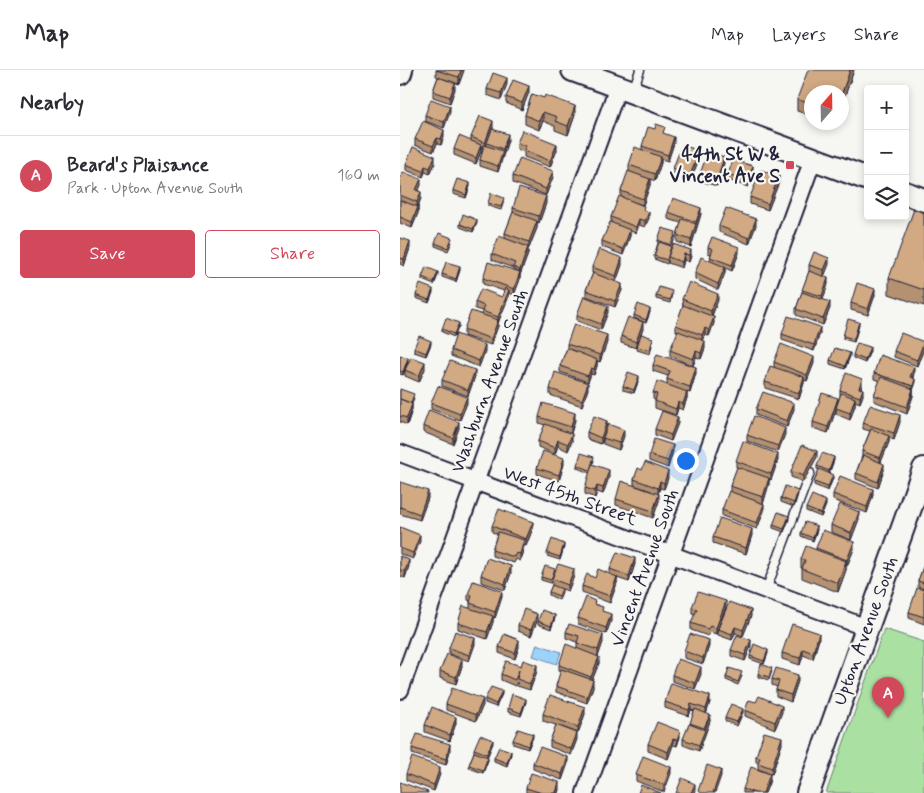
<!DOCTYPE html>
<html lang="en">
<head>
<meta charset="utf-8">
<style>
  body { margin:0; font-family:Mynerve,sans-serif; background:#f2f2f3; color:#2b2b33 }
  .controls { position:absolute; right:15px; top:15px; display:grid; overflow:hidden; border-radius:5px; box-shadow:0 2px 8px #0003 }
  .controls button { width:45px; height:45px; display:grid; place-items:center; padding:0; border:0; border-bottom:1px solid #e1e1e2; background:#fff; color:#2b2b33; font:25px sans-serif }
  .compass { position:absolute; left:404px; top:15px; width:45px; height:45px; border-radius:50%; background:#fff; box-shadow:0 2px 8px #0003; rotate:20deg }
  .you { position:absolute; left:285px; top:390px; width:18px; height:18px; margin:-12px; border:4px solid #fff; border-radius:50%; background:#1a73e8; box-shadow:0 0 0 8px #1a73e833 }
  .badge { display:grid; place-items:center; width:32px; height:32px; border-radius:50%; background:#d1495b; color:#fff; font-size:16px; font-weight:700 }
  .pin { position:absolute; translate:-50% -41px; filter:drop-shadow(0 1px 2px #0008) }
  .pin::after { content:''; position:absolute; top:26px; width:18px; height:15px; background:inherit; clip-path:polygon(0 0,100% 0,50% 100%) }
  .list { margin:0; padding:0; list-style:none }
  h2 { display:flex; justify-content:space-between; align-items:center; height:65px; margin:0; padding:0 20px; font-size:21px }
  h2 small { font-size:16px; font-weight:400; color:#7c7c81 }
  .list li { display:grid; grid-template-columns:32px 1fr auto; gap:15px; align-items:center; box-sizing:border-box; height:80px; padding:0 20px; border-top:1px solid #e1e1e2 }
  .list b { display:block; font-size:19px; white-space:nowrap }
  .list p { margin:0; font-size:16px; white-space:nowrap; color:#7c7c81 }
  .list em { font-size:16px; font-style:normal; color:#7c7c81 }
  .actions { display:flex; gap:10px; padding:15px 20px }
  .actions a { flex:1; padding:11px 0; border:1px solid #d1495b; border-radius:5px; text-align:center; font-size:18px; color:#d1495b }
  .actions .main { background:#d1495b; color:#fff }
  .icon { flex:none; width:28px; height:28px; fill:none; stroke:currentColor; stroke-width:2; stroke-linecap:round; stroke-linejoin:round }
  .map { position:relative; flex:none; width:524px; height:723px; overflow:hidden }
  header { display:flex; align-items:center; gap:30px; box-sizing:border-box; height:70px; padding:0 25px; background:#fff; border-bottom:1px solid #e1e1e2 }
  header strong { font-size:24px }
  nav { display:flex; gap:28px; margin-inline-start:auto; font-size:18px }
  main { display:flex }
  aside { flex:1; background:#fff }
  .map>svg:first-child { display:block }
  .green { fill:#aae0a2; stroke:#66816e }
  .water { fill:#9dd2fb; stroke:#6c8cae }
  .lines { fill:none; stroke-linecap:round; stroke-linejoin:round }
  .lane-casing { stroke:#22223b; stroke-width:11 }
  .street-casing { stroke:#22223b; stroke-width:20 }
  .secondary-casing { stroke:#22223b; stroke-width:26 }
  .lane { stroke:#f6f6f2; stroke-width:8 }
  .street { stroke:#f6f6f2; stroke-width:16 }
  .secondary { stroke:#f6f6f2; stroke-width:22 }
  .wall { fill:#b49170; stroke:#22223b }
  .shaded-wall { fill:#92765b; stroke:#22223b }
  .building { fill:#d1a982; stroke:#22223b }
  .poi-dot { fill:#d1495b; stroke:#f6f6f2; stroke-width:2 }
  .labels { text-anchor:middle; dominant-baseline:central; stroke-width:4.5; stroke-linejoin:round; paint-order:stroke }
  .poi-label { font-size:19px; font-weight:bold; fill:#22223b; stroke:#f6f6f2; text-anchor:end }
  .street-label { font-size:19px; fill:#22223b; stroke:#f6f6f2 }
</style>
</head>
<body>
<header>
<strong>Map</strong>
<nav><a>Map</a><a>Layers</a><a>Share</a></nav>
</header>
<main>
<aside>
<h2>Nearby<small></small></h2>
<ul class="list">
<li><span class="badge">A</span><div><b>Beard's Plaisance</b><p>Park · Upton Avenue South</p></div><em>160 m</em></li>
</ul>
<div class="actions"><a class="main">Save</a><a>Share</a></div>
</aside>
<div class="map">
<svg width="524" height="723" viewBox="0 0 524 723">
  <rect width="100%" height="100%" fill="#f6f6f2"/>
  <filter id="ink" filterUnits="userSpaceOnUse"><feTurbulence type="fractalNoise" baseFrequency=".02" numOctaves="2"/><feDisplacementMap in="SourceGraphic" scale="10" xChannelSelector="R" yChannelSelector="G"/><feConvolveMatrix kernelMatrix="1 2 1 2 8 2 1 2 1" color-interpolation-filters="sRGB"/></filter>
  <g filter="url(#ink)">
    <!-- green -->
    <polygon class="green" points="484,559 524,572 524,723 426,723"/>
    <!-- water -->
    <polygon class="water" points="137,574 161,582 157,594 133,586"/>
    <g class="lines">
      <defs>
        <g id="lane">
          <polyline points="233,20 240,0"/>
          <polyline points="366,520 410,403"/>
        </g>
        <g id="street">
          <polyline points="0,383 467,558"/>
          <polyline points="0,620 218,17"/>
          <polyline points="185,723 413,89"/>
        </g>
        <g id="secondary">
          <polyline points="173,0 468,109"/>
          <polyline points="0,3 1,0"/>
          <polyline points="505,123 524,130"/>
          <polyline points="408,723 524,399"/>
        </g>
      </defs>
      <!-- lane casing -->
      <use href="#lane" class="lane-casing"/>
      <!-- street casing -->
      <use href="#street" class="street-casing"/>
      <!-- secondary casing -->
      <use href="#secondary" class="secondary-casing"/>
      <!-- lane -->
      <use href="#lane" class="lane"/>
      <!-- street -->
      <use href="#street" class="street"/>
      <!-- secondary -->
      <use href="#secondary" class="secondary"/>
    </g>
    <!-- wall -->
    <g class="wall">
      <polygon points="36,0 64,0 59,14 44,9 55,19 50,33 33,27 33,21 38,7 36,6"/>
      <polygon points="454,0 442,34 442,22 412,22 412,46 397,41 397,29"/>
      <polygon points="107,14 101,30 87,25 87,19"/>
      <polygon points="129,22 122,40 106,33 106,27"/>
      <polygon points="132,24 175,45 168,65 155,60 155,56 143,51 139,60 125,54 125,45"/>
      <polygon points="50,42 44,58 25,51 25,45"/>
      <polygon points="93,57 93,59 108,70 98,102 80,96 80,90 83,78 81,77 81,81 76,94 54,85 54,79 71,71 71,67"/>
      <polygon points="265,64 274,73 268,91 261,89 261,93 255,111 250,109 250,115 243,135 227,130 244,140 249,148 245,157 239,155 236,163 230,161 230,166 223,185 202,177 202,171 211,152 211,147 221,127 221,121 229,101 229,95 242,80 242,76"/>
      <polygon points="44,67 41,75 37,74 33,82 15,75 15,69"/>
      <polygon points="117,73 157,80 150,97 124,87 124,82 117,79"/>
      <polygon points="300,87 290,111 273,104 273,98"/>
      <polygon points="35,93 30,104 25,102 23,107 6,100 6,94"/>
      <polygon points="324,93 317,116 300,111 300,104"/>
      <polygon points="353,103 348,117 328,110 328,104"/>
      <polygon points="113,106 153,107 146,125 113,113"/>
      <polygon points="0,110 21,115 18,121 21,128 18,137 18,143 12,158 0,153"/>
      <polygon points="379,112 368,140 350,134 350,127"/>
      <polygon points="70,116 66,128 53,124 53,120"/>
      <polygon points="104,131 101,140 88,136 88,133"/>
      <polygon points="146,133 139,153 137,152 137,158 129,178 128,178 128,184 120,205 120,209 114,225 109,223 109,226 98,253 98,256 91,275 64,266 64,259 82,245 82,241 75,239 75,232 102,227 104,221 83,214 83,208 113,200 113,198 92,190 92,184 105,168 105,163 113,142 113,138"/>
      <polygon points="268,142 301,144 291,177 277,172 277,165 281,153 268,149"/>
      <polygon points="524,143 524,236 489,224 489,208"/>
      <polygon points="77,153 73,162 60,157 60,154"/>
      <polygon points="356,155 349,174 319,162 319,156"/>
      <polygon points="276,166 273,174 291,186 289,192 284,190 282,198 268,193 268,190 267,194 254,189 254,186 258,173 258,170"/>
      <polygon points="0,168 10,178 4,196 0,194"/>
      <polygon points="52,172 48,181 35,176 35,173"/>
      <polygon points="308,177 339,183 332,201 325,198 325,203 318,220 295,209 295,203 310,191 311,184 308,183"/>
      <polygon points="429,194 424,206 428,214 423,229 430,238 423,255 396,245 396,239 402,222 409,201 409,195"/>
      <polygon points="222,195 216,211 222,220 215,237 186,226 186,220 193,203 192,203 192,197"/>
      <polygon points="60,200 56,212 42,207 42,204"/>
      <polygon points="38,205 34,215 22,210 22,207"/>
      <polygon points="33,222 29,233 16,228 16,225"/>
      <polygon points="272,224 270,233 256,229 256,226"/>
      <polygon points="475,225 468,245 451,240 451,233"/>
      <polygon points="282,229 318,230 312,246 314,253 309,266 305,265 302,270 305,278 301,289 296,287 293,296 270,286 270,280 278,262 276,261 276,255 283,236"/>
      <polygon points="208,242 201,260 177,251 177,245"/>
      <polygon points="250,242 246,253 234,248 234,245"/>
      <polygon points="459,255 454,272 443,269 443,266"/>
      <polygon points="59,256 54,267 42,262 42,259"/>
      <polygon points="243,259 241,264 253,271 250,284 237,280 239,271 236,278 221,273 221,266"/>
      <polygon points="420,263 414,281 382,270 382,264"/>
      <polygon points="207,272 200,292 197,291 197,296 194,305 191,304 188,312 160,302 160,296 167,278 167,274"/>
      <polygon points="524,272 524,279 517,296 494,287 494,281"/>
      <polygon points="31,274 26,286 14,282 14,278"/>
      <polygon points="51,280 85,281 79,297 51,286"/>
      <polygon points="470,281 465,293 453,288 453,285"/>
      <polygon points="0,285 8,291 3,305 0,304"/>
      <polygon points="450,286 445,299 430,294 430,290"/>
      <polygon points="374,292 414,293 407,311 404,310 404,313 399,329 365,318 365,312 374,297"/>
      <polygon points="253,295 296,303 290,323 287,322 287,328 283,340 278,338 276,345 255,338 255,330 253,329 253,323 267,314 267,309 268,306 253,301"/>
      <polygon points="25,299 19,312 5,306 5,300"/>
      <polygon points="474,303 514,303 513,308 515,315 513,320 513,326 507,344 474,331 474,325 480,311 474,309"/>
      <polygon points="75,306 68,326 42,316 42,310"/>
      <polygon points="239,309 234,323 223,320 223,316"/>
      <polygon points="462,315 461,318 463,325 460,333 455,331 455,335 450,350 436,344 436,339 428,363 413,358 413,352 438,333 440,326 440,320"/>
      <polygon points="150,319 188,319 182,336 150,325"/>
      <polygon points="0,320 14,328 12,334 12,340 7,355 0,352"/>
      <polygon points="31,333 67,333 60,350 31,339"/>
      <polygon points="356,339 394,339 387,357 356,345"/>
      <polygon points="139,347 175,350 171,363 172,371 168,381 158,376 155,384 138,377 138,371 145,355 139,353"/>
      <polygon points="500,352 494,370 489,368 489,372 481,392 484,400 478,418 456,409 456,403 462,386 462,381 470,361 463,359 463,353"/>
      <polygon points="278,353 271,371 255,365 255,359"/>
      <polygon points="23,356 59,358 53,374 23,362"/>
      <polygon points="187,362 224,366 219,380 203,374 203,369 201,374 187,369"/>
      <polygon points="385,364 378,382 347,371 347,365"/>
      <polygon points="273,381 268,398 249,391 249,385"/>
      <polygon points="417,387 403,412 391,407 391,401"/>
      <polygon points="194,390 193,394 209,407 203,424 197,422 195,428 185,424 185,418 190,403 177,398 177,395"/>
      <polygon points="378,390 371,410 369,409 369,414 363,434 364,441 357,459 322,446 322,440 330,422 330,416 337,398 336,397 336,391"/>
      <polygon points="434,390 429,403 433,408 428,421 414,415 414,412 419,400 417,399 417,396"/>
      <polygon points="164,394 159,411 137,404 137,398"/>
      <polygon points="268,408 264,419 260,418 258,424 259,431 253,448 216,435 216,429 251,421 234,415 234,409"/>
      <polygon points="0,412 28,428 20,450 0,444"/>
      <polygon points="398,424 394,437 381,432 381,428"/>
      <polygon points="433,424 473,425 467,443 433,430"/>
      <polygon points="426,435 421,447 406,441 406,438"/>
      <polygon points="389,449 384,462 373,458 373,455"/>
      <polygon points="459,449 451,470 431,462 431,455"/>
      <polygon points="92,456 133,458 126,476 124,475 120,491 116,489 114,493 92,486 92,480 97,464 92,462"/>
      <polygon points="0,457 20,471 13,489 0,484"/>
      <polygon points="417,460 413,471 401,466 401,463"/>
      <polygon points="352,465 346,484 313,473 313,467"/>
      <polygon points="164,477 160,490 147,486 147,483"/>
      <polygon points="416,478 454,479 447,496 446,496 446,500 438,522 402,508 402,498 401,498 401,489 416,480"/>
      <polygon points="0,486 9,496 5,508 0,506"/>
      <polygon points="235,494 229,512 217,508 217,513 210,533 182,522 182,516 210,504 210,499"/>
      <polygon points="524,494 524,519 518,517 518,511"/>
      <polygon points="155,502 174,506 168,521 162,519 162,522 159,530 149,525 149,522 152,515 152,511 151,513 141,510 141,507"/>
      <polygon points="111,503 105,520 81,512 81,505"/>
      <polygon points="524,520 524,554 509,548 509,542"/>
      <polygon points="68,524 102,527 95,548 93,547 93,552 87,569 58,559 58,553 70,538 70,531 68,530"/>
      <polygon points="195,534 203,542 211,551 206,564 178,554 178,548"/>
      <polygon points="292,537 326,537 320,554 351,546 343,566 335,563 332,570 318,565 318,559 316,564 310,562 308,566 291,560 291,553 295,544 292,543"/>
      <polygon points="155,548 151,559 138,554 138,551"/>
      <polygon points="137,551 131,566 118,561 118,555"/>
      <polygon points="166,562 203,572 198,586 199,593 192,610 193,617 187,633 156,622 156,616 161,602 159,601 159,595 177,578 177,572 166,568"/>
      <polygon points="419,569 413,589 403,585 400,595 382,589 382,583"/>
      <polygon points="75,574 69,591 49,584 49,578"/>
      <polygon points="309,576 303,594 284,588 284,581"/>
      <polygon points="351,576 345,591 331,586 331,580"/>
      <polygon points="99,577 119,577 115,589 99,583"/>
      <polygon points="368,583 364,594 350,589 350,586"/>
      <polygon points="62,596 56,614 40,608 40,601"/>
      <polygon points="121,596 137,601 130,620 117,616 117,612 115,616 101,610 101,604"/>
      <polygon points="372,601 369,610 358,607 358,604"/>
      <polygon points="301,604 295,619 272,611 272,605"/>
      <polygon points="342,606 338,615 326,610 326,607"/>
      <polygon points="372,609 398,611 391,632 376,626 376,620 377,617 372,615"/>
      <polygon points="102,624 96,637 85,633 85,629"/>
      <polygon points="126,632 121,646 108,642 108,638"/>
      <polygon points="265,632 310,632 306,644 310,651 299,681 283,675 283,669 290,655 294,641 291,640 289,646 265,638"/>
      <polygon points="46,634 83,635 76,651 46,640"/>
      <polygon points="345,640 382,642 375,659 345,646"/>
      <polygon points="343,642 337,656 325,651 325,648"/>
      <polygon points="143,644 185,644 178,663 162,657 177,669 171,685 150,677 150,671 156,655 143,651"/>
      <polygon points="56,653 50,671 25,662 25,655"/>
      <polygon points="133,667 128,679 113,674 113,670"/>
      <polygon points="280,667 277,676 273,675 268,689 248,681 248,674"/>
      <polygon points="93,673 87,687 88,690 83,703 69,698 69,695 74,682 74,679"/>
      <polygon points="382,674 372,704 358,699 358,693 356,692 356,686"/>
      <polygon points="12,678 50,681 46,695 12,684"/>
      <polygon points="111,684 107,696 94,691 94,688"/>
      <polygon points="133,693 168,693 162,710 133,699"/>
      <polygon points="271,703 264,722 236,711 236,705"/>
      <polygon points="6,704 40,704 34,721 6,710"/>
      <polygon points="370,710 365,723 343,723 343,719"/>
      <polygon points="126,718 159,719 158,723 126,723"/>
    </g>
    <!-- shaded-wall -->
    <g class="shaded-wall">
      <polygon points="61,0 64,0 59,14 59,7"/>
      <polygon points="450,0 454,0 442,34 442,23"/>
      <polygon points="107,8 107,14 101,30 101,23"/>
      <polygon points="55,13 55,19 50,33 50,27"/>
      <polygon points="129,16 129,22 122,40 122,33"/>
      <polygon points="50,36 50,42 44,58 44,52"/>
      <polygon points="175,36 175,45 168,65 168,56"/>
      <polygon points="143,42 143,51 139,60 139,51"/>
      <polygon points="93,51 93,57 85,79 85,73"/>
      <polygon points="44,60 44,67 41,75 41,69"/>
      <polygon points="108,64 108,70 98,102 98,96"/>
      <polygon points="274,67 274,73 268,91 268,85"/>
      <polygon points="37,68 37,74 33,82 33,76"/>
      <polygon points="157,74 157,80 150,97 150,91"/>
      <polygon points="81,75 81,81 76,94 76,88"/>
      <polygon points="300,81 300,87 290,111 290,105"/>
      <polygon points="35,86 35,93 30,104 30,98"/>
      <polygon points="261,87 261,93 255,111 255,104"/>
      <polygon points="324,87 324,93 317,116 317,110"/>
      <polygon points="25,96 25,102 23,107 23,101"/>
      <polygon points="353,96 353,103 348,117 348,111"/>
      <polygon points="153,101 153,107 146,125 146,119"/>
      <polygon points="379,106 379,112 368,140 368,134"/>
      <polygon points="21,109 21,115 16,127 16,120"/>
      <polygon points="250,109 250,115 243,135 243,129"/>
      <polygon points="70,113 70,116 66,128 66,125"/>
      <polygon points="21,122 21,128 17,138 17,132"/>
      <polygon points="146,126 146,133 139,153 139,146"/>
      <polygon points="18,137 18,143 12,158 12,152"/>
      <polygon points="301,138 301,144 291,177 291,170"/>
      <polygon points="249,142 249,148 245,157 245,151"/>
      <polygon points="239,149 239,155 236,163 236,157"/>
      <polygon points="356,149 356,155 349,174 349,168"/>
      <polygon points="77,150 77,153 73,162 73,159"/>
      <polygon points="137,151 137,158 129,178 129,172"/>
      <polygon points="230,160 230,166 223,185 223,179"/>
      <polygon points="10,171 10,178 4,196 4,189"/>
      <polygon points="128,177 128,184 120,205 120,209 114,225 114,219 120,203 120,200"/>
      <polygon points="339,177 339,183 332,201 332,195"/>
      <polygon points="291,180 291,186 289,192 289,185"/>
      <polygon points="284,184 284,190 282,198 282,192"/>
      <polygon points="222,188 222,195 216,212 216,206"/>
      <polygon points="429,188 429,194 424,207 424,200"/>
      <polygon points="60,196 60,200 56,212 56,209"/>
      <polygon points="325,197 325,203 318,220 318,214"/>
      <polygon points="38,202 38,205 34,215 34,212"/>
      <polygon points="428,208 428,214 422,233 422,226"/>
      <polygon points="222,214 222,220 215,237 215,231"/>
      <polygon points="33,219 33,222 29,233 29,230"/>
      <polygon points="475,219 475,225 468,245 468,239"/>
      <polygon points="109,220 109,226 98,253 98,247"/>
      <polygon points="318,224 318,230 311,247 311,241"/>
      <polygon points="430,232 430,238 423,255 423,249"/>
      <polygon points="208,236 208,242 201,260 201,254"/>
      <polygon points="250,239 250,242 246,253 246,250"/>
      <polygon points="314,247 314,253 309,266 309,260"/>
      <polygon points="98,250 98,256 91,275 91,269"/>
      <polygon points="243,252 243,259 236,278 236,272"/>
      <polygon points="459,252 459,255 454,272 454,269"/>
      <polygon points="59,253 59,256 54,267 54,264"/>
      <polygon points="420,257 420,263 414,281 414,275"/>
      <polygon points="305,258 305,265 302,271 302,265"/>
      <polygon points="207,265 207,272 200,292 200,285"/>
      <polygon points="31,271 31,274 26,286 26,283"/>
      <polygon points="305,271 305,278 301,289 301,283"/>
      <polygon points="524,272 524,279 517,296 517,290"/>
      <polygon points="85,275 85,281 79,297 79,291"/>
      <polygon points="470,277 470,281 465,293 465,290"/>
      <polygon points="296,281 296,287 293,296 293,289"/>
      <polygon points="450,283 450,286 445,299 445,296"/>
      <polygon points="414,287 414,293 407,311 407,305"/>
      <polygon points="8,288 8,291 3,305 3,302"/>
      <polygon points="197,290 197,296 194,305 194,299"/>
      <polygon points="25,292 25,299 19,312 19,306"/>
      <polygon points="296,297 296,303 290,323 290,317"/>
      <polygon points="514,297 514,303 510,313 510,307"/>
      <polygon points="191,298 191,304 188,312 188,306"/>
      <polygon points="75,300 75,306 68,326 68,320"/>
      <polygon points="239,306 239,309 234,323 234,320"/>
      <polygon points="404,307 404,313 399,329 399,323"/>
      <polygon points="462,309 462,315 459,324 459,318"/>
      <polygon points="515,309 515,315 513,320 513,326 507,344 507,337 513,322 513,316"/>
      <polygon points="188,313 188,319 182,336 182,330"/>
      <polygon points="463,319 463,325 460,333 460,327"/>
      <polygon points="287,322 287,328 283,340 283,334"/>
      <polygon points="67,327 67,333 60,350 60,344"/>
      <polygon points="438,328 438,334 428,363 428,357"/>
      <polygon points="455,328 455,335 450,350 450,343"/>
      <polygon points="278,332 278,338 276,345 276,339"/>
      <polygon points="394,333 394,339 387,357 387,351"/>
      <polygon points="12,334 12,340 7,355 7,348"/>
      <polygon points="175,343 175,350 171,363 171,357"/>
      <polygon points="500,345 500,352 494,370 494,363"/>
      <polygon points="278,347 278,353 271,371 271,365"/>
      <polygon points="207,351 207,357 201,374 201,368"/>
      <polygon points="59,352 59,358 53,374 53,368"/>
      <polygon points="385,358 385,364 378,382 378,376"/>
      <polygon points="224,360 224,366 219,380 219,373"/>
      <polygon points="172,364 172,371 168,381 168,374"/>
      <polygon points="489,366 489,372 480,394 480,388"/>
      <polygon points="158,370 158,376 155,384 155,378"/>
      <polygon points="273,375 273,381 268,398 268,391"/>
      <polygon points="417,381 417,387 403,412 403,406"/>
      <polygon points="378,384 378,390 371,410 371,404"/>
      <polygon points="434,387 434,390 429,404 429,401"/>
      <polygon points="164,388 164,394 159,411 159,405"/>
      <polygon points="484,394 484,400 478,418 478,412"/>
      <polygon points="209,400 209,407 203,424 203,418"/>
      <polygon points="268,401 268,408 264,419 264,413"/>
      <polygon points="433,405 433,408 428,421 428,417"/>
      <polygon points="369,408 369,414 363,434 363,427"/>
      <polygon points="260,411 260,418 258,424 258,418"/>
      <polygon points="197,416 197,422 195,428 195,421"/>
      <polygon points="473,419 473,425 467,443 467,437"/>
      <polygon points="28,421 28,428 20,450 20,444"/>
      <polygon points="398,421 398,424 394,437 394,433"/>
      <polygon points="259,424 259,431 253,448 253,441"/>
      <polygon points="426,431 426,435 421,447 421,444"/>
      <polygon points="364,434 364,441 357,459 357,453"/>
      <polygon points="459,442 459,449 451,470 451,463"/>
      <polygon points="389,446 389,449 384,462 384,459"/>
      <polygon points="133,452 133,458 126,476 126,469"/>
      <polygon points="417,456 417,460 413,471 413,468"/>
      <polygon points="352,459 352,465 346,484 346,478"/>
      <polygon points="20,465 20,471 13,489 13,483"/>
      <polygon points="124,470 124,477 120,491 120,484"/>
      <polygon points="454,472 454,479 447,496 447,490"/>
      <polygon points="164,474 164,477 160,490 160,487"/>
      <polygon points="235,488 235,494 229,512 229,506"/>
      <polygon points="9,490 9,496 5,508 5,501"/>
      <polygon points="446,491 446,500 438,522 438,513"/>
      <polygon points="111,496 111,503 105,520 105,514"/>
      <polygon points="174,499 174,506 168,521 168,515"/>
      <polygon points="217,507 217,513 210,533 210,526"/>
      <polygon points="102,521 102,527 95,548 95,542"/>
      <polygon points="326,531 326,537 316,564 316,558"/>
      <polygon points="351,540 351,546 343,566 343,560"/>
      <polygon points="137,544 137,551 131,566 131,560"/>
      <polygon points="211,544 211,551 206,564 206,558"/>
      <polygon points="155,545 155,548 151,559 151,556"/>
      <polygon points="93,546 93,552 87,569 87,562"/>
      <polygon points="335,557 335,563 332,570 332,564"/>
      <polygon points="419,563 419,569 413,589 413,583"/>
      <polygon points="203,565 203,572 198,587 198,580"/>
      <polygon points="75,568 75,574 69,591 69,585"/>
      <polygon points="119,570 119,577 115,589 115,583"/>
      <polygon points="309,570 309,576 303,594 303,588"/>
      <polygon points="351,570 351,576 345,591 345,585"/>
      <polygon points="403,579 403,585 400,595 400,588"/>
      <polygon points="368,580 368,583 364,594 364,591"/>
      <polygon points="199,587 199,593 191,613 191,607"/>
      <polygon points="62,590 62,596 56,614 56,607"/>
      <polygon points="137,595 137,601 130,620 130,614"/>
      <polygon points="301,597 301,604 295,619 295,613"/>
      <polygon points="398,605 398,611 391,632 391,625"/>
      <polygon points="193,610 193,617 187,633 187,627"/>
      <polygon points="102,621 102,624 96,637 96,634"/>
      <polygon points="310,626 310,632 306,645 306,639"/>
      <polygon points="83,629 83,635 76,651 76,645"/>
      <polygon points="126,629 126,632 121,646 121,643"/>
      <polygon points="291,634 291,640 289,646 289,640"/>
      <polygon points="382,636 382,642 375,659 375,652"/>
      <polygon points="185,637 185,644 178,663 178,657"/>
      <polygon points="343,639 343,642 337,656 337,652"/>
      <polygon points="310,645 310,651 299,681 299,675"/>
      <polygon points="56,647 56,653 50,671 50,665"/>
      <polygon points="280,661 280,667 277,676 277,670"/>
      <polygon points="177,663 177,669 171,685 171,679"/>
      <polygon points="133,664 133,667 128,679 128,676"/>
      <polygon points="382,667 382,674 372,704 372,698"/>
      <polygon points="273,669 273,675 268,689 268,682"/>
      <polygon points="93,670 93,673 87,688 87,684"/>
      <polygon points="50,674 50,681 46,695 46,689"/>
      <polygon points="111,681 111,684 107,696 107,693"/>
      <polygon points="88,687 88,690 83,703 83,700"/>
      <polygon points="168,687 168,693 162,710 162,704"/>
      <polygon points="40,697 40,704 34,721 34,715"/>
      <polygon points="271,697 271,703 264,722 264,715"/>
      <polygon points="321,700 321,706 315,723 313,723"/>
      <polygon points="370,704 370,710 365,723 363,723"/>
      <polygon points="159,712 159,719 158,723 156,723"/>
      <polygon points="295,714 295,720 294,723 291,723"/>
    </g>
    <!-- building -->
    <g class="building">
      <polygon points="36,0 61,0 59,7"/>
      <polygon points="408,0 450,0 442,23 412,22 412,35 397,29"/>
      <polygon points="93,3 107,8 101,23 87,19"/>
      <polygon points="38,7 55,13 50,27 33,21"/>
      <polygon points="113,10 129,16 122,33 106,27"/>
      <polygon points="132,24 144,28 145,25 175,36 168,56 155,51 157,47 143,42 139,51 125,45"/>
      <polygon points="31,29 50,36 44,52 25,45"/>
      <polygon points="80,46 93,51 85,73 71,67"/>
      <polygon points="23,51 44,60 41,69 37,68 33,76 15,69"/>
      <polygon points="256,54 265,57 263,63 274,67 268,85 242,76 248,57 255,59"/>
      <polygon points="92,59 108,64 103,79 87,73"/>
      <polygon points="122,60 157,74 150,91 124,80 126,76 117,73"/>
      <polygon points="59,66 81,75 76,88 54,79"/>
      <polygon points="84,75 103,81 98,96 80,90"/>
      <polygon points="282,75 300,81 290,105 273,98"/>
      <polygon points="13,77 35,86 30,98 25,96 23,101 6,94"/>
      <polygon points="235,77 261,87 255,104 229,95"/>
      <polygon points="308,81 324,87 317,110 300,104"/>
      <polygon points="120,88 153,101 146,119 113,106"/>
      <polygon points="333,90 353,96 348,111 328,104"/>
      <polygon points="361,100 379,106 368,134 350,127"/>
      <polygon points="228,101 250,109 243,129 221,121"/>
      <polygon points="3,102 21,109 16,120 21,122 17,132 0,125 0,110"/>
      <polygon points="57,109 70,113 66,125 53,120"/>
      <polygon points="119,118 146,126 139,146 113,138"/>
      <polygon points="91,123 104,128 101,137 88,133"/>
      <polygon points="219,126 244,136 243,140 249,142 245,151 239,149 236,157 211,147"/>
      <polygon points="273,128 301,138 296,152 268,142"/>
      <polygon points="0,130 18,137 12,152 0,147"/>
      <polygon points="326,138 356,149 349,168 319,156"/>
      <polygon points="514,139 524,143 524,220 489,208"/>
      <polygon points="113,142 137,151 129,172 105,163"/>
      <polygon points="63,144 77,150 73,159 60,154"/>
      <polygon points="282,149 296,154 291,170 277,165"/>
      <polygon points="210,152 230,160 223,179 202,171"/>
      <polygon points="262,158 276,162 271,175 258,170"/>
      <polygon points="39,163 52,168 48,178 35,173"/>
      <polygon points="99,166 128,177 120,200 113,197 115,193 92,184"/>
      <polygon points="312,167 339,177 332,195 310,187 313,179 308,177"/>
      <polygon points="0,168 10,171 4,189 0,188"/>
      <polygon points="259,172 271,176 267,190 254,186"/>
      <polygon points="273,174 291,180 289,185 284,184 282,192 268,187"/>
      <polygon points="199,179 222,188 216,206 192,197"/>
      <polygon points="414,182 429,188 424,200 409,195"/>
      <polygon points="301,187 325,197 318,214 295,203"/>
      <polygon points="46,192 60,196 56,209 42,204"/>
      <polygon points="88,192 120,202 114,219 83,208"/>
      <polygon points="26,197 38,202 34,212 22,207"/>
      <polygon points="409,201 428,208 422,226 402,220"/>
      <polygon points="193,203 222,214 215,231 186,220"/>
      <polygon points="289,212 318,224 311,241 282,229"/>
      <polygon points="457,213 475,219 468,239 451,233"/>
      <polygon points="20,214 33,219 29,230 16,225"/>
      <polygon points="259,217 272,221 270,230 256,226"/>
      <polygon points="105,218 109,220 98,247 82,241 84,236 75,232 81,219 102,227"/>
      <polygon points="402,222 430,232 423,249 396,239"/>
      <polygon points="184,226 208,236 201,254 177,245"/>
      <polygon points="238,234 250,239 246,250 234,245"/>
      <polygon points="283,235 314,247 309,260 305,258 302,265 276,255"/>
      <polygon points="71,241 98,250 91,269 64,259"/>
      <polygon points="388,246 420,257 414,275 382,264"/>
      <polygon points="228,247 243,252 236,272 221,266"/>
      <polygon points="46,248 59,253 54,264 42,259"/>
      <polygon points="448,249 459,252 454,269 443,266"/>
      <polygon points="174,254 207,265 200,285 167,274"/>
      <polygon points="278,261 305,271 301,283 296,281 293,289 270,280"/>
      <polygon points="501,263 524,272 517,290 494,281"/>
      <polygon points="56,264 85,275 79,291 51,280"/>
      <polygon points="241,264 253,268 250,280 237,277"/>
      <polygon points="19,266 31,271 26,283 14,278"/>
      <polygon points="457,273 470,277 465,290 453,285"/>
      <polygon points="381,274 414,287 407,305 374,292"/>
      <polygon points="167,278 197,290 194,299 191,298 188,306 160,296"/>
      <polygon points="435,278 450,283 445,296 430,290"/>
      <polygon points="257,284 296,297 290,317 267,309 270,301 253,295"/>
      <polygon points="0,285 8,288 3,302 0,301"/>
      <polygon points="480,285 514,297 510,307 515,309 513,316 474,303"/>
      <polygon points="11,287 25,292 19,306 5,300"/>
      <polygon points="50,291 75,300 68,320 42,310"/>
      <polygon points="370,296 404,307 399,323 365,312"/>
      <polygon points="155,302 188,313 182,330 150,319"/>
      <polygon points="228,302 239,306 234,320 223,316"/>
      <polygon points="446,303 462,309 459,318 463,319 460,327 440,320"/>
      <polygon points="481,307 513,319 507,337 474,325"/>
      <polygon points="257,311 287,322 283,334 278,332 276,339 255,331 257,324 253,323"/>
      <polygon points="38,316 67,327 60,344 31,333"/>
      <polygon points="0,319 14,324 11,333 0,329"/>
      <polygon points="363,322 394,333 387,351 356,339"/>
      <polygon points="422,323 438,328 428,357 413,352"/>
      <polygon points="441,323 455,328 450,343 436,338"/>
      <polygon points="0,329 12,334 7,348 0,346"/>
      <polygon points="143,333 175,343 171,357 139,347"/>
      <polygon points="470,335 500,345 494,363 463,353"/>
      <polygon points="29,340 59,352 53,368 23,356"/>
      <polygon points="262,341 278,347 271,365 255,359"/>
      <polygon points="194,346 207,351 201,368 187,362"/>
      <polygon points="354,346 385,358 378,376 347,365"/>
      <polygon points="145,354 172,364 168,374 158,370 155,378 138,371"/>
      <polygon points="208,354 224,360 219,373 203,368"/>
      <polygon points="471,359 489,366 480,388 462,381"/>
      <polygon points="254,369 273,375 268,391 249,385"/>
      <polygon points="343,371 378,384 371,404 336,391"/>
      <polygon points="402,375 417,381 403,406 391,401"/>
      <polygon points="143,381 164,388 159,405 137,398"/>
      <polygon points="181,383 194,387 190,400 177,395"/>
      <polygon points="422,383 434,387 429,401 417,396"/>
      <polygon points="463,385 484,394 478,412 456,403"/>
      <polygon points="245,392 268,401 264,413 260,411 258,418 234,409 238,398 242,400"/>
      <polygon points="192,394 209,400 203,418 197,416 195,421 185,418"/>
      <polygon points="337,397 369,408 363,427 330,416"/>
      <polygon points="419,399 433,405 428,417 414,412"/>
      <polygon points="440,406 473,419 467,437 433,424"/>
      <polygon points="221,411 259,424 253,441 216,429"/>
      <polygon points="0,412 28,421 20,444 0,437"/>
      <polygon points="385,416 398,421 394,433 381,428"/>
      <polygon points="329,421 364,434 357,453 322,440"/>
      <polygon points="412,425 426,431 421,444 406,438"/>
      <polygon points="440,434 459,442 451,463 431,455"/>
      <polygon points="99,439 133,452 126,469 92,456"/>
      <polygon points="378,442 389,446 384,459 373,455"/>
      <polygon points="320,448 352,459 346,478 313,467"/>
      <polygon points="405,452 417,456 413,468 401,463"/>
      <polygon points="0,457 20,465 13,483 0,478"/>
      <polygon points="423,460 454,472 447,490 416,478"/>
      <polygon points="98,462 124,470 120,484 116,483 114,487 92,480"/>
      <polygon points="152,469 164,474 160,487 147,483"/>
      <polygon points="406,476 446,491 438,513 402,499 405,490 401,489"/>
      <polygon points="217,482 235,488 229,506 210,499"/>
      <polygon points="0,486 9,490 5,501 0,500"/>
      <polygon points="87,488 111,496 105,514 81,505"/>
      <polygon points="158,494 174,499 168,515 152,509"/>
      <polygon points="524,494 524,513 518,511"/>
      <polygon points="145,496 155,499 151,510 141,507"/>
      <polygon points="198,499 217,507 210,526 182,516 187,504 195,508"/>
      <polygon points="73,511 102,521 95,542 70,533 72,525 68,524"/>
      <polygon points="152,515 162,519 159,526 149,522"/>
      <polygon points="517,518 524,520 524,547 509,542"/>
      <polygon points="298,522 326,531 316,558 310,556 308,559 291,553 297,539 292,537"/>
      <polygon points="186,527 195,531 194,534 203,537 202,541 211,544 206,558 178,548"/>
      <polygon points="329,532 351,540 343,560 335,557 332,564 318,559"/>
      <polygon points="63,536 93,546 87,562 58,553"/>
      <polygon points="124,539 137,544 131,560 118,555"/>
      <polygon points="142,540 155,545 151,556 138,551"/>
      <polygon points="169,554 203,565 198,580 177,573 179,566 166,562"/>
      <polygon points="392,554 419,563 413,583 403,579 400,588 382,583"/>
      <polygon points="55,561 75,568 69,585 49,578"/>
      <polygon points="104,564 119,570 115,583 99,577"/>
      <polygon points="290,564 309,570 303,588 284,581"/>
      <polygon points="337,565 351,570 345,585 331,580"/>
      <polygon points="166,574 199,587 191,607 159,595"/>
      <polygon points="354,574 368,580 364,591 350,586"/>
      <polygon points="47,584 62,590 56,607 40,601"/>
      <polygon points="278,589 301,597 295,613 272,605"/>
      <polygon points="123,590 137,595 130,614 117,609 119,600 115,610 101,604 106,591 121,596"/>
      <polygon points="361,594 372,598 369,607 358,604"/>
      <polygon points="329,598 342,602 338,612 326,607"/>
      <polygon points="376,598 398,605 391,625 376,620 379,611 372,609"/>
      <polygon points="161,599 193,610 187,627 156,616"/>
      <polygon points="271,613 310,626 306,639 291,634 289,640 265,632"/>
      <polygon points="91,617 102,621 96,634 85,629"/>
      <polygon points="52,618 83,629 76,645 46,634"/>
      <polygon points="112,624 126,629 121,643 108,638"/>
      <polygon points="150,625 185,637 178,657 143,644"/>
      <polygon points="359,626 382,636 375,652 345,640 349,630 356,632"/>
      <polygon points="331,634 343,639 337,652 325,648"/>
      <polygon points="32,637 56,647 50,665 25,655"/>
      <polygon points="295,639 310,645 304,658 290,653"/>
      <polygon points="257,652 280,661 277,670 273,669 268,682 248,674"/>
      <polygon points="289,654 305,660 299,675 283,669"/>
      <polygon points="156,655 177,663 171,679 150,671"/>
      <polygon points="118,659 133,664 128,676 113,670"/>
      <polygon points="364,662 382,667 372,698 358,693 360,687 356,686"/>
      <polygon points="17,664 50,674 46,689 12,678"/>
      <polygon points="80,665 93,670 87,684 74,679"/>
      <polygon points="99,677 111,681 107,693 94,688"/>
      <polygon points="140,677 168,687 162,704 133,693"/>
      <polygon points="74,682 88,687 83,700 69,695"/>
      <polygon points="243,686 271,697 264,715 236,705"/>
      <polygon points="12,687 40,697 34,715 6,704"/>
      <polygon points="307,695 321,700 313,723 302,723 298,721"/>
      <polygon points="351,697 370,704 363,723 355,723 343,719"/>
      <polygon points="131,703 159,712 156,723 142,723 126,718"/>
      <polygon points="282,708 295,714 291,723 276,723"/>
      <polygon points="0,712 28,722 28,723 0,723"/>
      <polygon points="241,715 261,723 238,723"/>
    </g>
  </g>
  <!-- markers -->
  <rect class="poi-dot" x="385" y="90" width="10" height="10" rx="2.5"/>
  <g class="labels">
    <!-- poi labels -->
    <g class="poi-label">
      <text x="380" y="84">44th St W &amp;<tspan x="380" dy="22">Vincent Ave S</tspan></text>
    </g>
    <!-- street labels -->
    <g class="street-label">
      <text transform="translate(90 311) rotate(-70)">Washburn Avenue South</text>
      <text transform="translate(170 426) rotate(20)">West 45th Street</text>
      <text transform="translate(245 498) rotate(-70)">Vincent Avenue South</text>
      <text transform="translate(466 561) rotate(-70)">Upton Avenue South</text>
    </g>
  </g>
</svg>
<div class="controls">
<button>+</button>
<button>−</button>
<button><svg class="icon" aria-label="layers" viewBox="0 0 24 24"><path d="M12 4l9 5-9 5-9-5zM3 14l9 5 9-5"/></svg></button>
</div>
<svg class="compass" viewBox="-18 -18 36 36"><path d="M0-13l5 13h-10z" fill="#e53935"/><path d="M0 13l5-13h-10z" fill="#7c7c81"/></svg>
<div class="you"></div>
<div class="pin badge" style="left:488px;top:648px">A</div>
</div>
</main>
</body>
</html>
